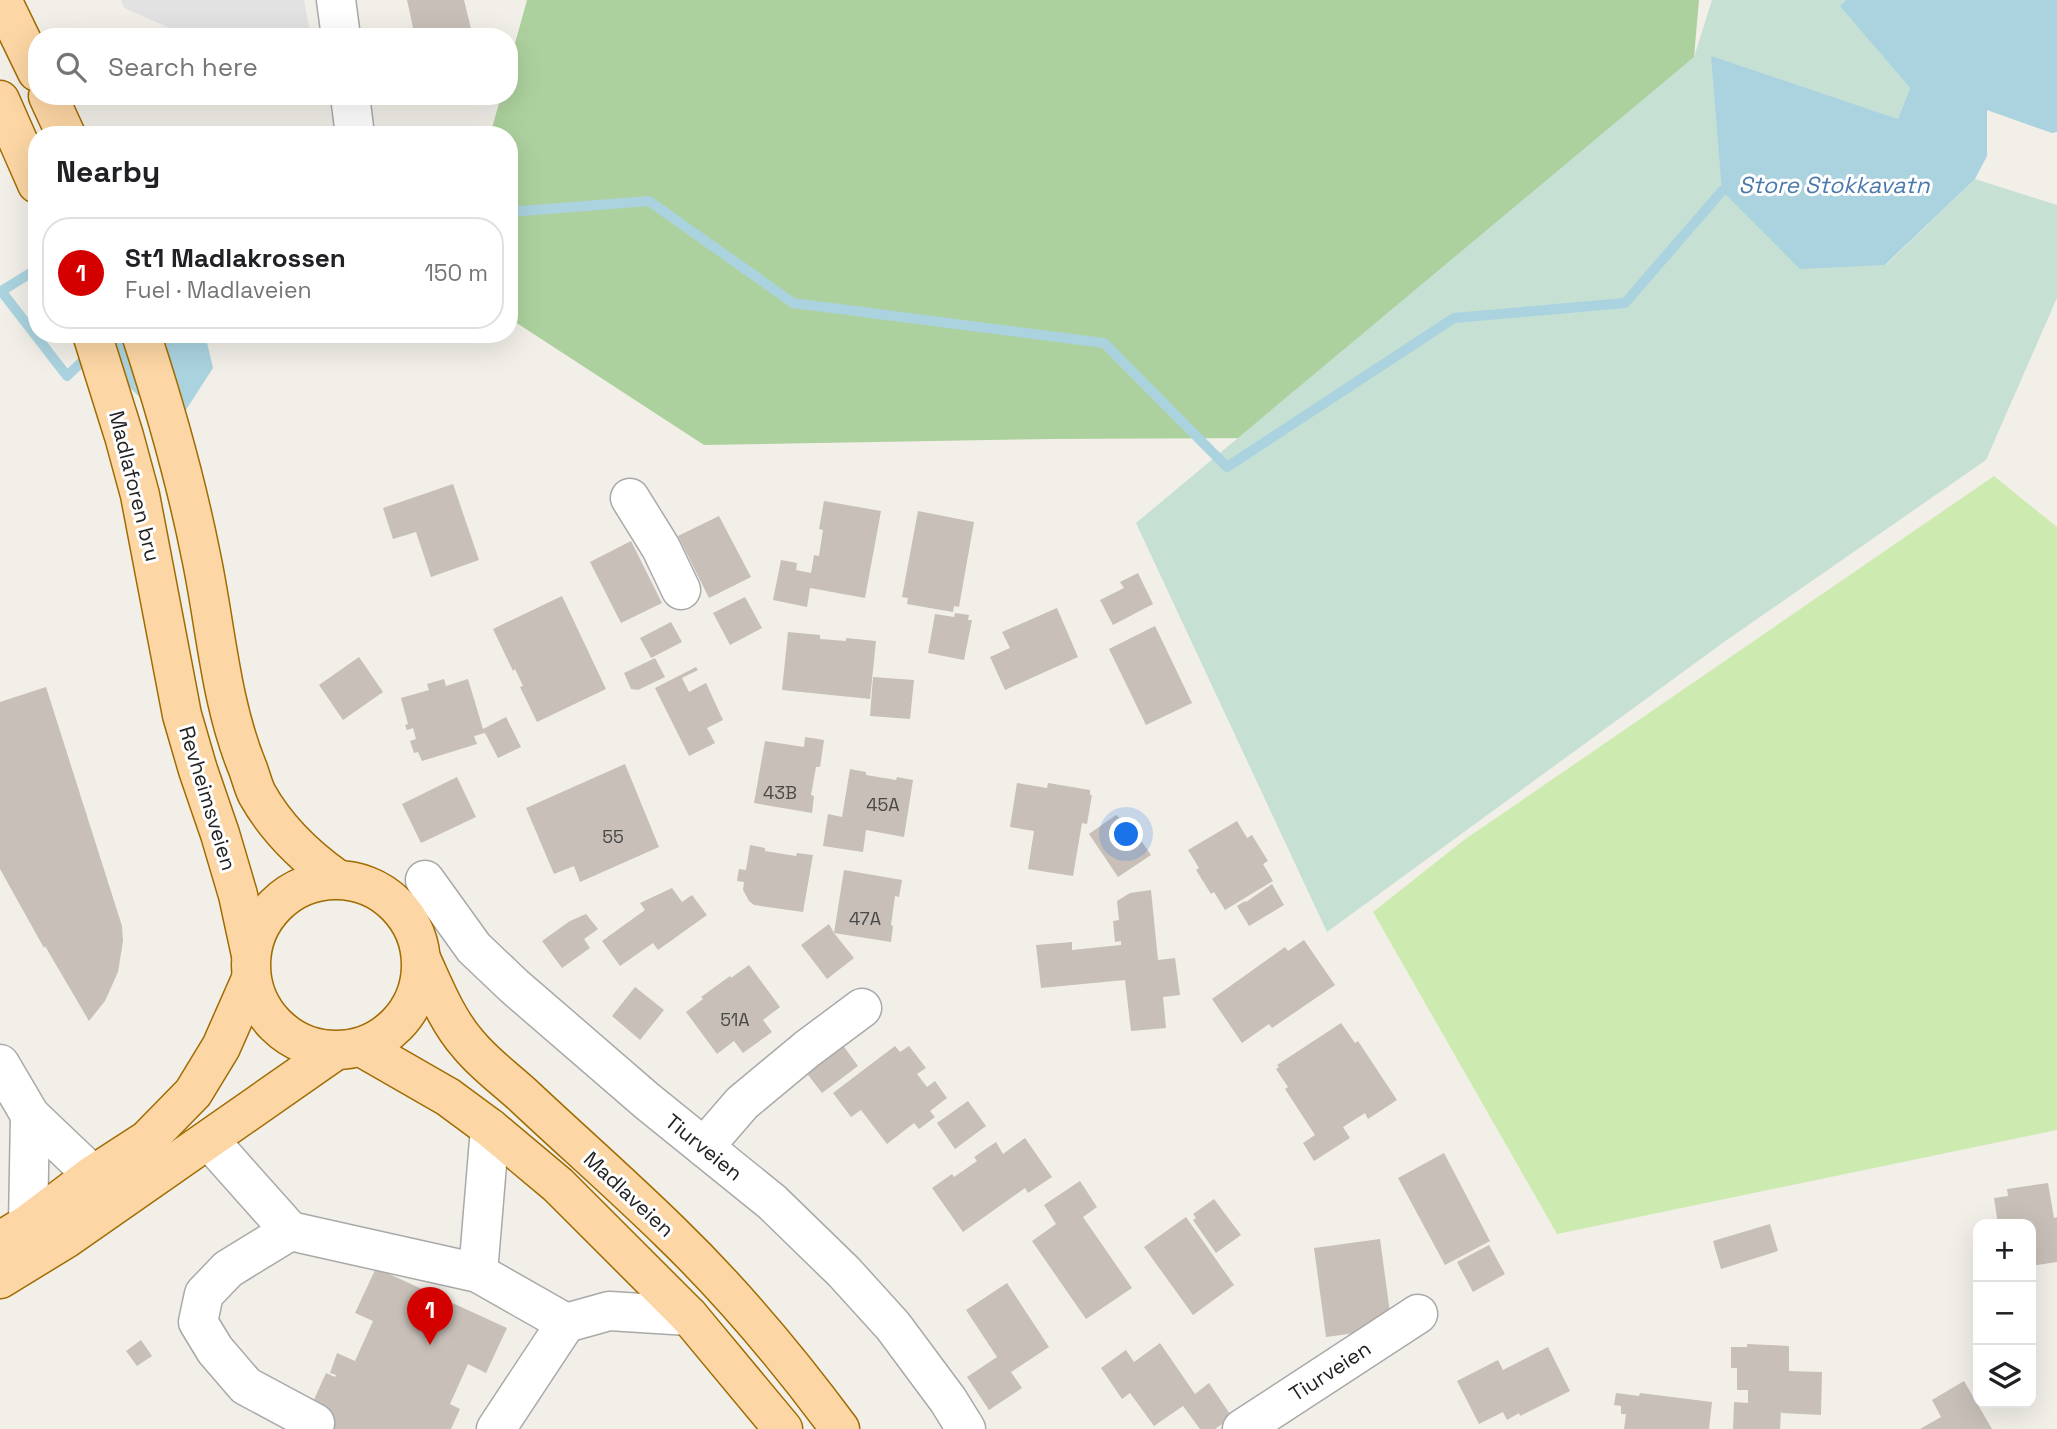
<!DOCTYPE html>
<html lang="en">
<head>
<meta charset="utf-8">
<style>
  body { margin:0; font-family:"Space Grotesk",sans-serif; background:#f6f6f6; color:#202124 }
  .controls { position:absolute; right:21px; bottom:21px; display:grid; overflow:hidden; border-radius:14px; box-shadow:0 7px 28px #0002 }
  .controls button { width:63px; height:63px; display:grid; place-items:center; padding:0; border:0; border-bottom:2px solid #e0e0e0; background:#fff; color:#202124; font:35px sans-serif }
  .you { position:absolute; left:1127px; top:835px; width:24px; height:24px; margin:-18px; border:5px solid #fff; border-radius:50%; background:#1a73e8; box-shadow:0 0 0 10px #1a73e833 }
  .badge { display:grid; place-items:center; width:46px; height:46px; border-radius:50%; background:#d40000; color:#fff; font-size:23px; font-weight:700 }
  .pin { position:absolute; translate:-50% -58px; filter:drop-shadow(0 2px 4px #0008) }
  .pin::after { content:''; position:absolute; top:37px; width:24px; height:21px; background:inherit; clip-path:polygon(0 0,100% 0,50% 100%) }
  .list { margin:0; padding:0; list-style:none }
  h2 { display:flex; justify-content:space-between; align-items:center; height:91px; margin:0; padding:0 28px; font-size:30px }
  h2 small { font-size:23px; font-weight:400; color:#757577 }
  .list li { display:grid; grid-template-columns:46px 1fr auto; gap:21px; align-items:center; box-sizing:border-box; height:112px; margin:0 14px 14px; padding:0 14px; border:2px solid #e0e0e0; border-radius:28px }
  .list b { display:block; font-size:26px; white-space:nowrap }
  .list p { margin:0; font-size:23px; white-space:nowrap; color:#757577 }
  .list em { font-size:23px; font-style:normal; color:#757577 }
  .icon { flex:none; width:38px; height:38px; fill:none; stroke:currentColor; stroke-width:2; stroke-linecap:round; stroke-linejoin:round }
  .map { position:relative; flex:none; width:2057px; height:1429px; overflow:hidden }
  .search { position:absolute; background:#fff; box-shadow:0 7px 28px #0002; left:28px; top:28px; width:490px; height:77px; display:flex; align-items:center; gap:18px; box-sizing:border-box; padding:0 24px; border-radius:28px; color:#757577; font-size:26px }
  .panel { position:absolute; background:#fff; box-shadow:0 7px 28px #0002; left:28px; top:126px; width:490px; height:217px; border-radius:28px }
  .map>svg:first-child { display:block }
  .grass { fill:#cdebb0 }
  .forest { fill:#add19e }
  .wetland { fill:#c6e0d4 }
  .parking { fill:#e2e2e2 }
  .water { fill:#aad3df }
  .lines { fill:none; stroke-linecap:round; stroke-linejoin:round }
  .stream { stroke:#aad3df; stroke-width:10 }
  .building { fill:#c7bfb8 }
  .minor-casing { stroke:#a9a9a9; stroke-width:41 }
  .major-casing { stroke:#a06b00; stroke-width:41 }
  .minor { stroke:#fff; stroke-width:38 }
  .major { stroke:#fcd6a4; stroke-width:38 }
  .labels { text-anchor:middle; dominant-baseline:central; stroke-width:6; stroke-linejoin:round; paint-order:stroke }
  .number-label { font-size:18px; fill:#4b4948 }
  .street-label { font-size:21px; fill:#222; stroke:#fff }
  .water-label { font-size:23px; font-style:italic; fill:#4a7aab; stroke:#fff }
</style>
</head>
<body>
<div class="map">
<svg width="2057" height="1429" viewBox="0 0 2057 1429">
  <rect width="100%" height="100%" fill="#f2efe9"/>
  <!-- grass -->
  <polygon class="grass" points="1994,476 2057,527 2057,1130 1557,1234 1373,912 1464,840"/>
  <!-- forest -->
  <polygon class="forest" points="527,0 1699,0 1694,57 1264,438 1051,439 704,445 509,318 509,135 490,135 501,96 509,96 509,65"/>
  <!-- wetland -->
  <polygon class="wetland" points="1712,0 1846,0 1841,6 1910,88 1898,119 1711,57 1886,265 1975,179 2057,205 2057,298 1986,460 1724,642 1327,932 1136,523 1694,57"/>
  <!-- parking -->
  <polygon class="parking" points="121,0 304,0 311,37 190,37 124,8"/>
  <!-- water -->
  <g class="water">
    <polygon points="1846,0 2057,0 2057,132 2052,133 1987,110 1987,156 1975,179 1885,265 1800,269 1722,191 1711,56 1898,119 1910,88 1840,6"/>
    <polygon points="126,334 205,334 213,368 173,430 98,356"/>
  </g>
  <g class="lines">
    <!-- stream -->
    <g class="stream">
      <polyline points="509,212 649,201 793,303 1104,343 1227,467 1454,318 1625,303 1722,191"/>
      <polyline points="0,292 37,269"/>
      <polyline points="2,292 67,376 91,353"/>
    </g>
  </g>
  <!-- building -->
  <g class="building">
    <polygon points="407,0 464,0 473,37 415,37"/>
    <polygon points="453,484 479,560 431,577 416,532 393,539 383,508"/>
    <polygon points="824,501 881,511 865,598 810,588 807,607 773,600 781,560 797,563 796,570 811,573 814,555 819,556 823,530 819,529"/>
    <polygon points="918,511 974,522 959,607 954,606 953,612 907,604 908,598 902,597"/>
    <polygon points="719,516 751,577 709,598 678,536"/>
    <polygon points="631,541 662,603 621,623 590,562"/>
    <polygon points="1138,573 1153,604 1113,625 1100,600 1124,588 1120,582"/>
    <polygon points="562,596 606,689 537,722 520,687 523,686 515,669 513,671 493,629"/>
    <polygon points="745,597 762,628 730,645 713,613"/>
    <polygon points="1057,608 1078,657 1005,690 990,657 1010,648 1002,632"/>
    <polygon points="955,613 969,615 968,620 972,620 964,660 928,653 935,614 954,617"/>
    <polygon points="671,622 682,642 651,658 640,638"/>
    <polygon points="1155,626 1192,703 1146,725 1109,649"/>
    <polygon points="788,632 820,635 820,639 846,641 846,638 876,641 870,699 782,690"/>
    <polygon points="359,657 383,692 343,720 319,685"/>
    <polygon points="655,658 665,677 638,690 631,689 624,673"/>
    <polygon points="696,667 698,670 682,678 689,692 706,683 723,720 707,728 715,743 689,756 655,688"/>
    <polygon points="873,677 914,680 910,719 870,716"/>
    <polygon points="444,679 446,686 468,679 483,729 506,717 521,747 498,758 485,733 474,736 477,744 422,761 418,752 414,753 410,741 416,739 413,728 407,730 405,725 408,724 401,698 429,690 427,684"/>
    <polygon points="46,687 122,926 123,941 118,972 105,1001 89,1021 45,946 44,948 0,869 0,702"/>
    <polygon points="805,737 824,740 820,767 816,767 811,795 814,796 812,813 754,803 765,741 804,747"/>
    <polygon points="625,764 659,847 580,882 574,866 554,874 526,808"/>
    <polygon points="850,769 866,772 866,775 896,780 897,777 913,780 904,837 866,830 863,852 823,846 828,814 842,817"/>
    <polygon points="457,777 476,817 421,843 402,804"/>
    <polygon points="1017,783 1047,788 1048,783 1090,790 1090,795 1092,795 1087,824 1082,823 1073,876 1028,869 1034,831 1010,827"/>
    <polygon points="1116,815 1134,830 1151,855 1118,877 1089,834"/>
    <polygon points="1237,821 1247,838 1252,835 1268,861 1263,864 1273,881 1225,910 1214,892 1211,894 1196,870 1199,868 1188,850"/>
    <polygon points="750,845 765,848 765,851 796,856 797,853 813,855 803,912 754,905 749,901 743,890 744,882 737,881 739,869 746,870"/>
    <polygon points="844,870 902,880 899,897 895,896 891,925 893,926 891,942 834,933"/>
    <polygon points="1272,884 1284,905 1249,926 1237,906 1245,901 1246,902"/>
    <polygon points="672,888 682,902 692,895 707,915 658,950 653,943 620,966 602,941 645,910 640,903"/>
    <polygon points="1151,890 1158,960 1175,958 1180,995 1163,997 1166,1028 1131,1031 1125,980 1041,988 1036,945 1072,942 1072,950 1121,945 1121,941 1115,942 1113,921 1119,920 1117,901 1130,893"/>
    <polygon points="586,914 598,929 584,939 590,948 562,968 542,941 570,921"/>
    <polygon points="829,924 834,933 854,958 827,979 801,945"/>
    <polygon points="1304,940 1335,985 1272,1028 1269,1024 1242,1043 1212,999 1285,947 1288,951"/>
    <polygon points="749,965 780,1007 763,1020 772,1032 743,1053 734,1041 717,1054 686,1012 703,999 701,997 730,976 731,978"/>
    <polygon points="635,987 664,1010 640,1040 612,1016"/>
    <polygon points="1341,1023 1355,1043 1358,1041 1397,1100 1368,1119 1365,1113 1343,1127 1350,1138 1314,1161 1303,1143 1315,1135 1285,1089 1288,1087 1276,1069 1279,1067 1277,1065"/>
    <polygon points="842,1044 858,1066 822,1093 805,1071"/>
    <polygon points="895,1046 900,1052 909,1046 926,1068 917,1074 927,1087 935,1081 947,1098 930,1111 935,1117 919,1129 914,1123 887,1144 861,1110 851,1117 833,1093"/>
    <polygon points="968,1101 986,1126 955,1149 937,1123"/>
    <polygon points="1025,1138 1052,1177 1028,1193 1025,1188 963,1232 932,1188 952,1174 954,1177 977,1161 974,1157 996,1142 1003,1154"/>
    <polygon points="1444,1153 1490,1241 1445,1265 1398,1178"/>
    <polygon points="1080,1181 1097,1207 1083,1217 1132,1288 1086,1319 1032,1241 1056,1224 1044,1205"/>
    <polygon points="2048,1183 2054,1218 2057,1217 2057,1262 2031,1266 2031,1224 1998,1224 1994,1198 2008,1196 2007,1189"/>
    <polygon points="1214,1199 1241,1235 1216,1253 1193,1220 1196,1218 1193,1214"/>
    <polygon points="1186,1217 1234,1285 1193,1315 1144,1247"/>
    <polygon points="1770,1224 1778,1251 1721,1269 1713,1241"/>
    <polygon points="1380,1239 1392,1328 1326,1337 1314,1248"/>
    <polygon points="1489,1245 1505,1274 1473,1292 1457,1262"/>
    <polygon points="376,1268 507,1328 486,1373 468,1364 450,1404 460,1409 451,1429 312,1429 312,1404 326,1373 335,1377 336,1375 330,1373 337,1353 355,1361 373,1321 355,1313"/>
    <polygon points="1007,1283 1049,1347 1011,1372 1022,1388 989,1410 967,1377 997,1357 966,1310"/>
    <polygon points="141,1340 152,1356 137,1366 126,1351"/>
    <polygon points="1160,1343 1195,1394 1209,1383 1232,1417 1215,1429 1200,1429 1183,1406 1154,1426 1130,1393 1122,1399 1101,1368 1126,1350 1134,1362"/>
    <polygon points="1747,1344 1789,1346 1789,1371 1822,1372 1821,1415 1782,1413 1781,1411 1780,1429 1733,1429 1734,1402 1748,1403 1748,1390 1737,1390 1737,1368 1731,1368 1731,1347 1747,1347"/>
    <polygon points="1548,1347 1570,1391 1520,1416 1519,1413 1507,1420 1503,1412 1479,1424 1457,1381 1498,1360 1503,1370"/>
    <polygon points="1964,1381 1992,1429 1920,1429 1941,1417 1932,1400"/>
    <polygon points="1616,1393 1639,1396 1640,1393 1712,1402 1709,1429 1624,1429 1626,1414 1621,1414 1621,1406 1614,1405"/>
  </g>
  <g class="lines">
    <defs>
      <g id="minor">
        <polyline points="336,0 341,37"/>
        <polyline points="350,96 355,135"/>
        <polyline points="630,498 661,548 681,590"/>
        <polyline points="425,880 474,948 514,986 647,1101 772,1202 844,1272 893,1326 948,1400 966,1429"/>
        <polyline points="0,1064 30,1115 93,1175"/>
        <polyline points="209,1140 290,1231 478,1273 566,1323 496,1429"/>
        <polyline points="704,1147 742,1103 807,1049 862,1008"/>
        <polyline points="28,1224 30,1115"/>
        <polyline points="290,1231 228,1269 204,1294 198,1322 215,1350 246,1386 315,1423"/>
        <polyline points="478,1273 490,1128"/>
        <polyline points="566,1323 609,1311 689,1316"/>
        <polyline points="1242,1429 1418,1314"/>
      </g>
      <g id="major">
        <polyline points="2,0 37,72"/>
        <polyline points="48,96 66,135"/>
        <polyline points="0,100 37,184"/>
        <polyline points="92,334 124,436 140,495 182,715 198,770 220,834 238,895 251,955"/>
        <path d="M141,334C165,407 186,481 201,556C216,627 220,701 248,769C251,777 253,786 257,794C276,828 306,857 337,879"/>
        <circle cx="336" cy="965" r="85"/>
        <path d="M422,961C435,989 447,1020 468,1044C485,1065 507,1080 526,1098C574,1143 623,1186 670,1232C732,1292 789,1360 840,1429"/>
        <polyline points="361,1047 448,1097 490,1128 558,1185 689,1316 783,1429"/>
        <polyline points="0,1241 28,1224 93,1175 147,1140 193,1093 221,1047 251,979"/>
        <polyline points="0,1279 67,1238 335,1051"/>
      </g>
    </defs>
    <!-- minor casing -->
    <use href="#minor" class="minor-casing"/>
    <!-- major casing -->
    <use href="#major" class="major-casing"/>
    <!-- minor -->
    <use href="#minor" class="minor"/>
    <!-- major -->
    <use href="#major" class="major"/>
  </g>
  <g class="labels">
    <!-- number labels -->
    <g class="number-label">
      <text x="780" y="792">43B</text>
      <text x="883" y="804">45A</text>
      <text x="613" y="836">55</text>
      <text x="865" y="918">47A</text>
      <text x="735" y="1019">51A</text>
    </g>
    <!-- street labels -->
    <g class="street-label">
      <text transform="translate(135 486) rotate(76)">Madlaforen bru</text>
      <text transform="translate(208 798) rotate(73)">Revheimsveien</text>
      <text transform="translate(704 1147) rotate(39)">Tiurveien</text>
      <text transform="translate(629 1194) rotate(43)">Madlaveien</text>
      <text transform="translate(1330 1371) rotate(-33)">Tiurveien</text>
    </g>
    <!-- water labels -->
    <g class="water-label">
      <text x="1834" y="185">Store Stokkavatn</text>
    </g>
  </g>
</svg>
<div class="controls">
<button>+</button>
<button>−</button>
<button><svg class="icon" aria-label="layers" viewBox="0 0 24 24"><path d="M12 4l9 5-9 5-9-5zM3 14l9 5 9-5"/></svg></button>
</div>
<div class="you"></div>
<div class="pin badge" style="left:430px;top:1345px">1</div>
<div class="search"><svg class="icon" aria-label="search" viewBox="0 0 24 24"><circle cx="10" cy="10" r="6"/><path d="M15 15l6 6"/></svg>Search here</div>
<section class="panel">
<h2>Nearby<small></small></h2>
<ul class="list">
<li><span class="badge">1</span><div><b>St1 Madlakrossen</b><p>Fuel · Madlaveien</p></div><em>150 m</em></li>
</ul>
</section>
</div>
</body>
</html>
